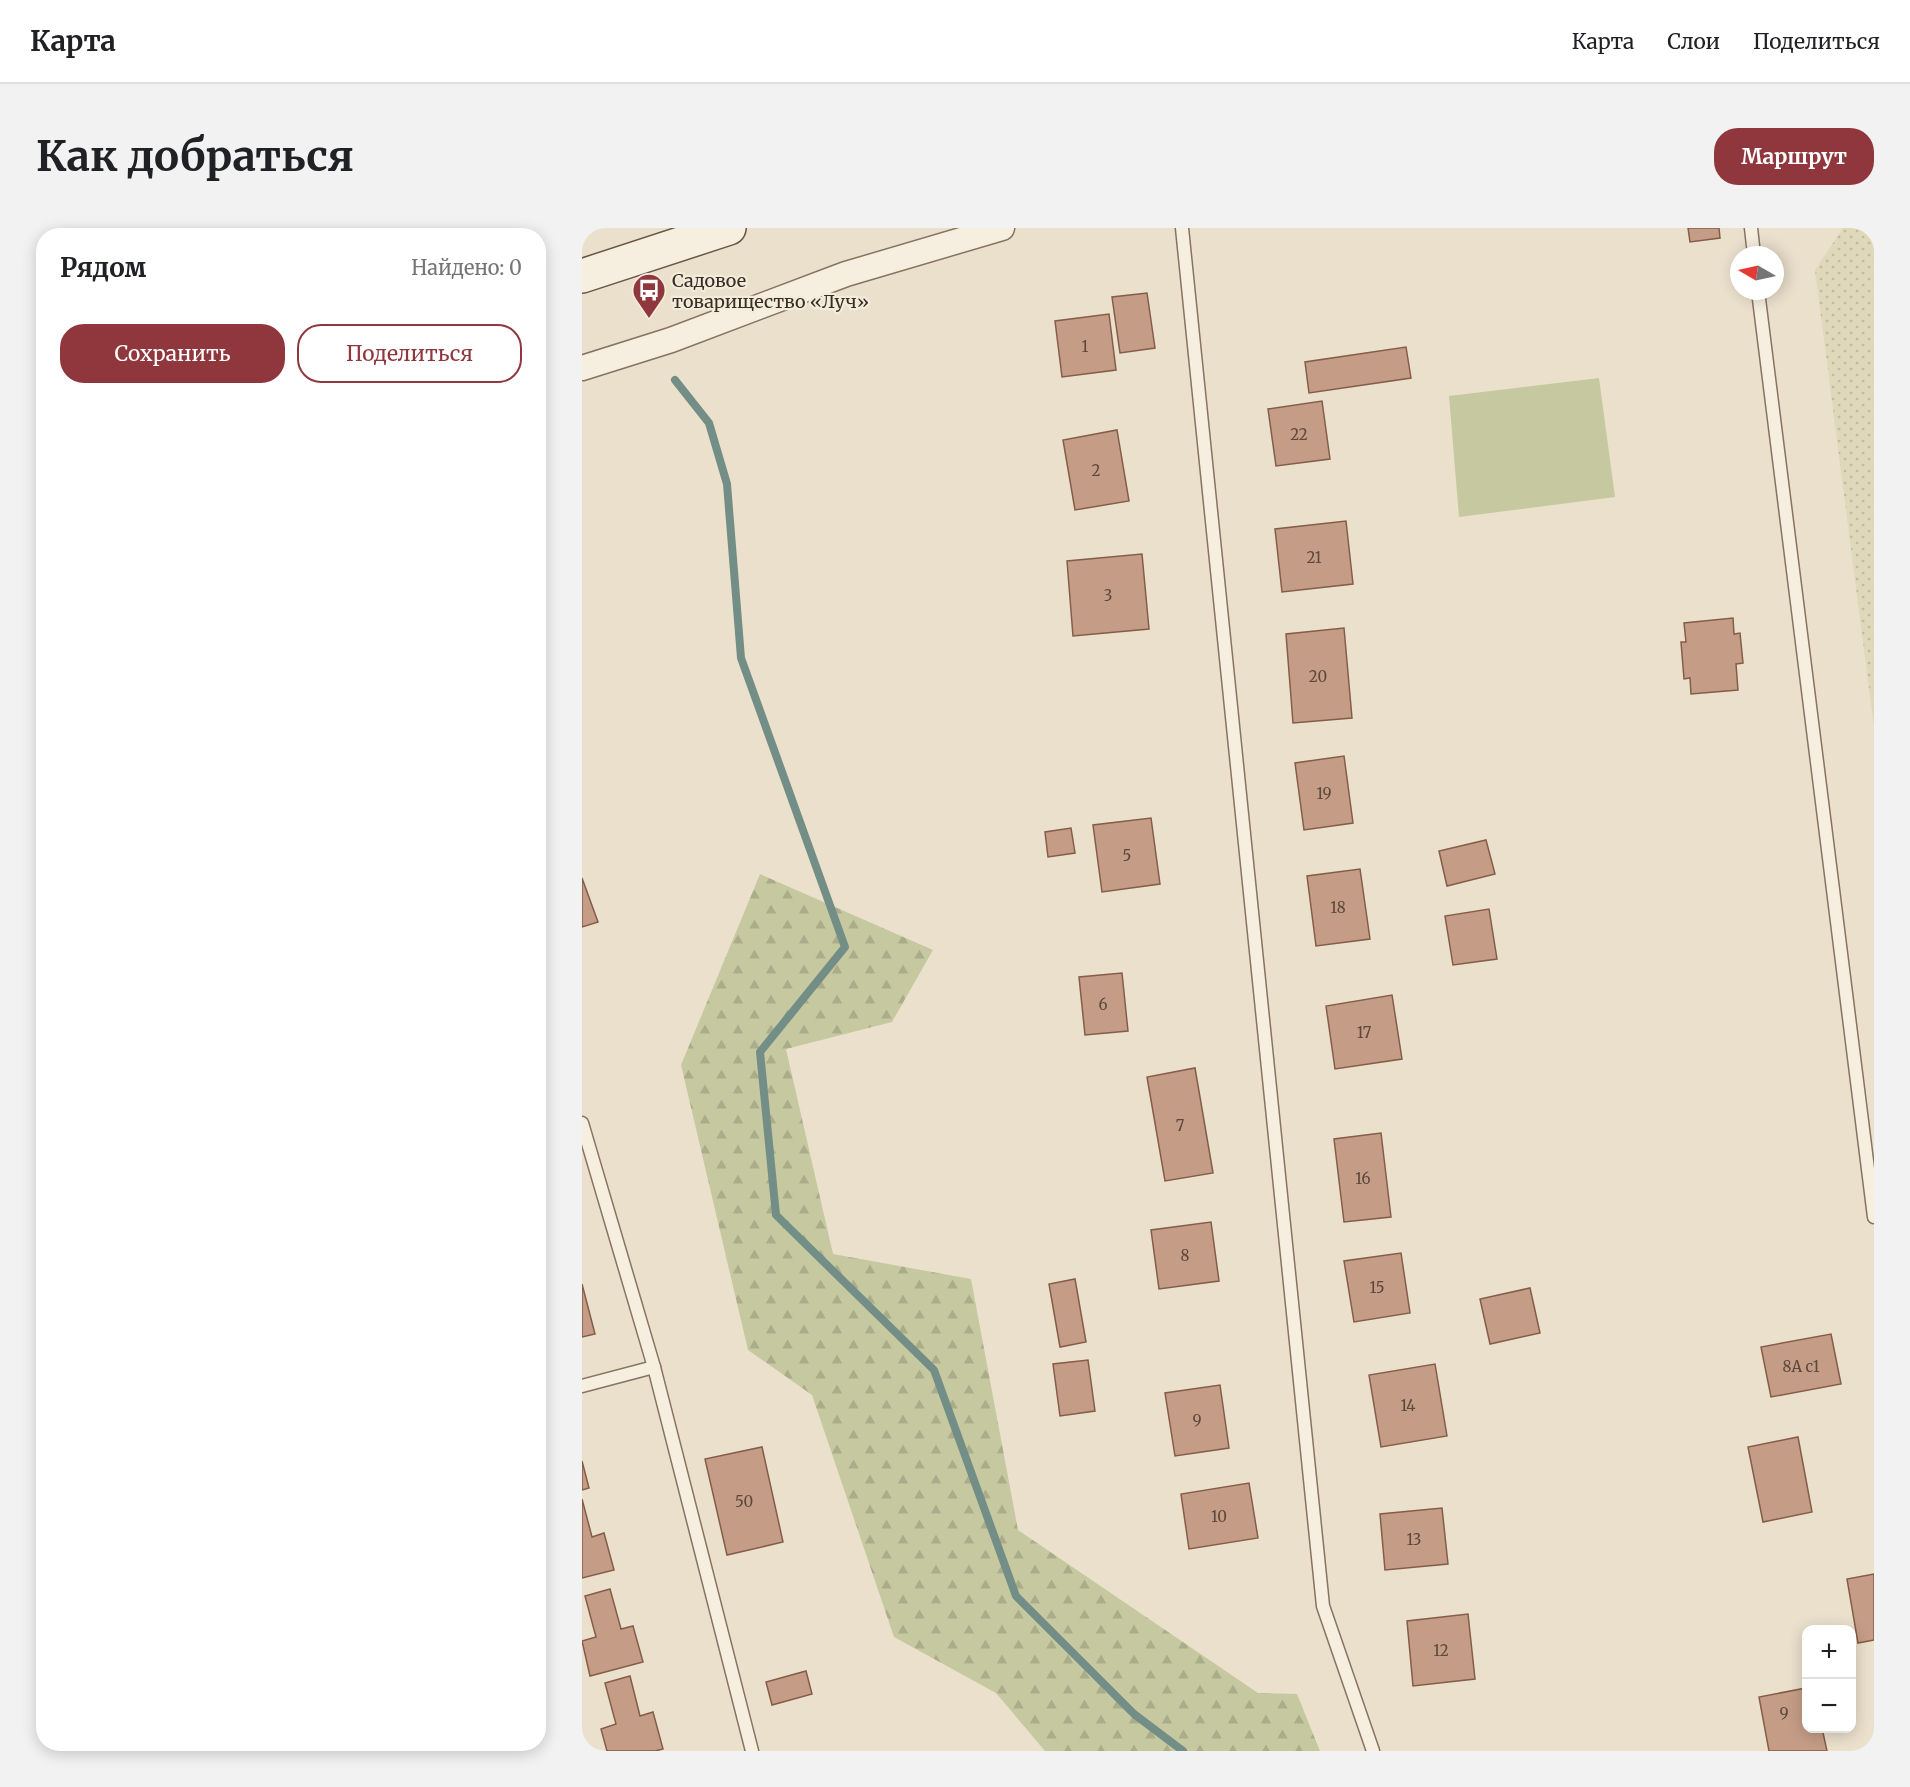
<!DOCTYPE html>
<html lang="ru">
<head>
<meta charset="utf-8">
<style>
  body { margin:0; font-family:Merriweather,serif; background:#f2f2f2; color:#202124 }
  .controls { position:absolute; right:18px; bottom:18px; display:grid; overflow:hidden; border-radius:12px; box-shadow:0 3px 15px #0003 }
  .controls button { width:54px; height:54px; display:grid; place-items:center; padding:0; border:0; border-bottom:2px solid #e0e0e0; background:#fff; color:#202124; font:30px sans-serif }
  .compass { position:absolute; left:1148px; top:18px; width:54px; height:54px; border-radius:50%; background:#fff; box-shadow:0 3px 15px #0003; rotate:279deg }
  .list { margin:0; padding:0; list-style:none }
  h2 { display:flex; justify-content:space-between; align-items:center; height:78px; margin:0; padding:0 24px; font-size:26px }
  h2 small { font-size:20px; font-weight:400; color:#757577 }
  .actions { display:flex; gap:12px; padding:18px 24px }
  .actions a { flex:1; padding:14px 0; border:2px solid #90373d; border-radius:24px; text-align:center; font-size:21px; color:#90373d }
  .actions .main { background:#90373d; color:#fff }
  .map { position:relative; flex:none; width:1292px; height:1523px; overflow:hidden; border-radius:24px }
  header { display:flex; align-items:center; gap:36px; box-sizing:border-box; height:84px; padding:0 30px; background:#fff; border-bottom:2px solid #e0e0e0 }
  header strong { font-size:28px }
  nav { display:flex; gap:33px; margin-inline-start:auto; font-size:21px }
  .intro { display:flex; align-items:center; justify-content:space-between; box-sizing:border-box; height:144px; padding:0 36px }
  h1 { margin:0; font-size:42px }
  .button { padding:15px 27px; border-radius:24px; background:#90373d; color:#fff; font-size:21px; font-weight:700 }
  main { display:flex; gap:36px; padding:0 36px }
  aside { flex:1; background:#fff; border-radius:24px; box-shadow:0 3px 15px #0003 }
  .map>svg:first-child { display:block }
  .farmland { fill:url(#farmland-dots) }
  .forest { fill:url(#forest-firs) }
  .park { fill:#c6c9a0 }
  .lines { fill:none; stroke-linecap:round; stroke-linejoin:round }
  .stream { stroke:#738e86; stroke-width:8 }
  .building { fill:#c59d86; stroke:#845d49; stroke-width:1.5 }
  .service-casing { stroke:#877361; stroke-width:15 }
  .minor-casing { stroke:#877361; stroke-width:27 }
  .secondary-casing { stroke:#695544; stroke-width:36 }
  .service { stroke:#f6eedf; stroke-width:12 }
  .minor { stroke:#f6eedf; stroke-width:24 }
  .secondary { stroke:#f6eedf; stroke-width:33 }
  .labels { text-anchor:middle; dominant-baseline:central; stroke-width:4.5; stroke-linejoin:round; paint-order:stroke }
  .number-label { font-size:15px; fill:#5c483c }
  .poi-label { font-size:18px; fill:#392c23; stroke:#f3ebdb; text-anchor:start }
</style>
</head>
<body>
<header>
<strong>Карта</strong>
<nav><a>Карта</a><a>Слои</a><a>Поделиться</a></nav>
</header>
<div class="intro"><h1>Как добраться</h1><a class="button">Маршрут</a></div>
<main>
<aside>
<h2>Рядом<small>Найдено: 0</small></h2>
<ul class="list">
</ul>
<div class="actions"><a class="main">Сохранить</a><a>Поделиться</a></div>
</aside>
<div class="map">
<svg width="1292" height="1523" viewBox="0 0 1292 1523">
  <defs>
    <pattern id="farmland-dots" width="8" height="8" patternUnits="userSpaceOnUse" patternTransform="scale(1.5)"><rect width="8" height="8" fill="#e0d8ba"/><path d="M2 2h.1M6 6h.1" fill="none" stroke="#c1baa0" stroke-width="1.8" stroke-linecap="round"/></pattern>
    <pattern id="forest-firs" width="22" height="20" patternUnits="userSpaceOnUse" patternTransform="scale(1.5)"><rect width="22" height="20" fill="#c6c9a0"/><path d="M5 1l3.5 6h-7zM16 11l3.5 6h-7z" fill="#abad8a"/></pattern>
  </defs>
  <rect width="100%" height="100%" fill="#ebe0cc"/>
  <!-- farmland -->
  <polygon class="farmland" points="1261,0 1292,0 1292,499 1233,42"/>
  <!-- forest -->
  <polygon class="forest" points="178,646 351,722 310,794 204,821 251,1026 389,1051 436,1302 676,1465 715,1466 738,1523 463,1523 414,1465 312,1409 230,1167 166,1122 99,837"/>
  <!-- park -->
  <polygon class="park" points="1017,150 1033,269 877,289 867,168"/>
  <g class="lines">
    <!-- stream -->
    <polyline class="stream" points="93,152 127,195 145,256 159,430 263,719 178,824 194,987 352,1142 434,1368 552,1486 601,1523"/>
  </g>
  <!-- building -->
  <g class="building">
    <polygon points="1106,0 1137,0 1138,10 1108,14"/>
    <polygon points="565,65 573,120 538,125 530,69"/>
    <polygon points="527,86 534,142 480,149 473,93"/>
    <polygon points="824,119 829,150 727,165 723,134"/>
    <polygon points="740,173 748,231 694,238 686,181"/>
    <polygon points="535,202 547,273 493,282 481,212"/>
    <polygon points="764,293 771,356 700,364 693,301"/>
    <polygon points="560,326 567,401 491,408 485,333"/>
    <polygon points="1151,390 1152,406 1158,405 1161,435 1154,436 1156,462 1109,466 1108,450 1102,451 1099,414 1104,414 1102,395"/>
    <polygon points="762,400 770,490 711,495 704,406"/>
    <polygon points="762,528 771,595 722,602 713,535"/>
    <polygon points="569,590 578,656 520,664 511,597"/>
    <polygon points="489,600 493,625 466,629 463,604"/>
    <polygon points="904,612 913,646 865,658 857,623"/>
    <polygon points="778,641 788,711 734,718 725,648"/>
    <polygon points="0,650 16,694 0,699"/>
    <polygon points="907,681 915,731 871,737 863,688"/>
    <polygon points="540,745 546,803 503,807 497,749"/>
    <polygon points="810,767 820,831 753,841 744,778"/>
    <polygon points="613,840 631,945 583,953 565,849"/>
    <polygon points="799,905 809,989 762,994 752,911"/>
    <polygon points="629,994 637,1053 577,1061 569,1002"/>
    <polygon points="819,1025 828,1085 772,1094 762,1033"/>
    <polygon points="493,1051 504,1114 478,1119 467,1056"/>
    <polygon points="0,1056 13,1106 0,1109"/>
    <polygon points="948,1060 958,1105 908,1116 898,1071"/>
    <polygon points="1249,1106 1259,1156 1189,1169 1179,1119"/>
    <polygon points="506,1132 513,1183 478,1188 471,1136"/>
    <polygon points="853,1136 865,1208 799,1219 787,1147"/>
    <polygon points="638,1157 647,1220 593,1228 583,1165"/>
    <polygon points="1216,1209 1230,1284 1181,1294 1166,1219"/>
    <polygon points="180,1219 201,1314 145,1327 123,1231"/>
    <polygon points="0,1233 7,1260 0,1262"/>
    <polygon points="667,1255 676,1310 607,1321 599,1266"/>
    <polygon points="0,1271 10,1309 22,1305 32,1342 0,1350"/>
    <polygon points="860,1280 866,1336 803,1342 798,1286"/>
    <polygon points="1292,1346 1292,1412 1276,1415 1265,1351"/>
    <polygon points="28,1361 39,1401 51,1398 61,1434 8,1448 0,1413 14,1409 3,1368"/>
    <polygon points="886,1386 893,1451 831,1458 825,1393"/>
    <polygon points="224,1443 230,1466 190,1477 184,1454"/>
    <polygon points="48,1448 58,1488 71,1484 81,1521 73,1523 25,1523 19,1501 34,1496 23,1455"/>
    <polygon points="1224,1460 1224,1500 1240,1500 1245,1523 1187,1523 1177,1469"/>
  </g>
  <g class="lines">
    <defs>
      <g id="service">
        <polyline points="600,0 741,1378 791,1523"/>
        <polyline points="1169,0 1172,27"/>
        <polyline points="1176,63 1292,989"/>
        <polyline points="0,895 72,1139 170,1523"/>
        <polyline points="0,1158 72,1139"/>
      </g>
      <polyline id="minor" points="0,140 89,112 264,46 420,0"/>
      <polyline id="secondary" points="0,48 147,0"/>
    </defs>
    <!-- service casing -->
    <use href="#service" class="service-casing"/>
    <!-- minor casing -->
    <use href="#minor" class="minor-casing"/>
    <!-- secondary casing -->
    <use href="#secondary" class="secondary-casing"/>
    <!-- service -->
    <use href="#service" class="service"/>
    <!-- minor -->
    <use href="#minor" class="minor"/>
    <!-- secondary -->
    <use href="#secondary" class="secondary"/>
  </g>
  <!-- icons -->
  <defs>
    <symbol id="bus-pin" viewBox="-11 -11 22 30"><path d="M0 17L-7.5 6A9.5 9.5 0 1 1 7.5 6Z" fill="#90373d" stroke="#f3ebdb"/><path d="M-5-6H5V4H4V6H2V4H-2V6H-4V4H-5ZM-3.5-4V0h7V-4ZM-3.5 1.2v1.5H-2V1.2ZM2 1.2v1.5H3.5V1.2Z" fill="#fff"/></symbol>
  </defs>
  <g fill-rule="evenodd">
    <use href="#bus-pin" x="48" y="43" width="38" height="52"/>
  </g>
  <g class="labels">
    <!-- number labels -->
    <g class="number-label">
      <text x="503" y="118">1</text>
      <text x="717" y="206">22</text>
      <text x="514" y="242">2</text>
      <text x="732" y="329">21</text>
      <text x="526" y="367">3</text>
      <text x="736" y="448">20</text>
      <text x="742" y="565">19</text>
      <text x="545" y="627">5</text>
      <text x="756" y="679">18</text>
      <text x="521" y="776">6</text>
      <text x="782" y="804">17</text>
      <text x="598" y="897">7</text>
      <text x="781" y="950">16</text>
      <text x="603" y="1027">8</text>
      <text x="795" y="1059">15</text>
      <text x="1219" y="1138">8А с1</text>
      <text x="826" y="1177">14</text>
      <text x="615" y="1192">9</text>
      <text x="162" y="1273">50</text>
      <text x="637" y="1288">10</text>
      <text x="832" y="1311">13</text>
      <text x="859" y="1422">12</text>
      <text x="1202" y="1485">9</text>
    </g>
    <!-- poi labels -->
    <g class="poi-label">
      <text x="90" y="52">Садовое<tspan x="90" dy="21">товарищество «Луч»</tspan></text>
    </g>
  </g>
</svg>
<div class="controls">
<button>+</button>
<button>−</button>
</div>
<svg class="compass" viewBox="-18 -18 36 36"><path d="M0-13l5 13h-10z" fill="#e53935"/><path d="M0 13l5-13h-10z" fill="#757577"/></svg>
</div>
</main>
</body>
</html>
